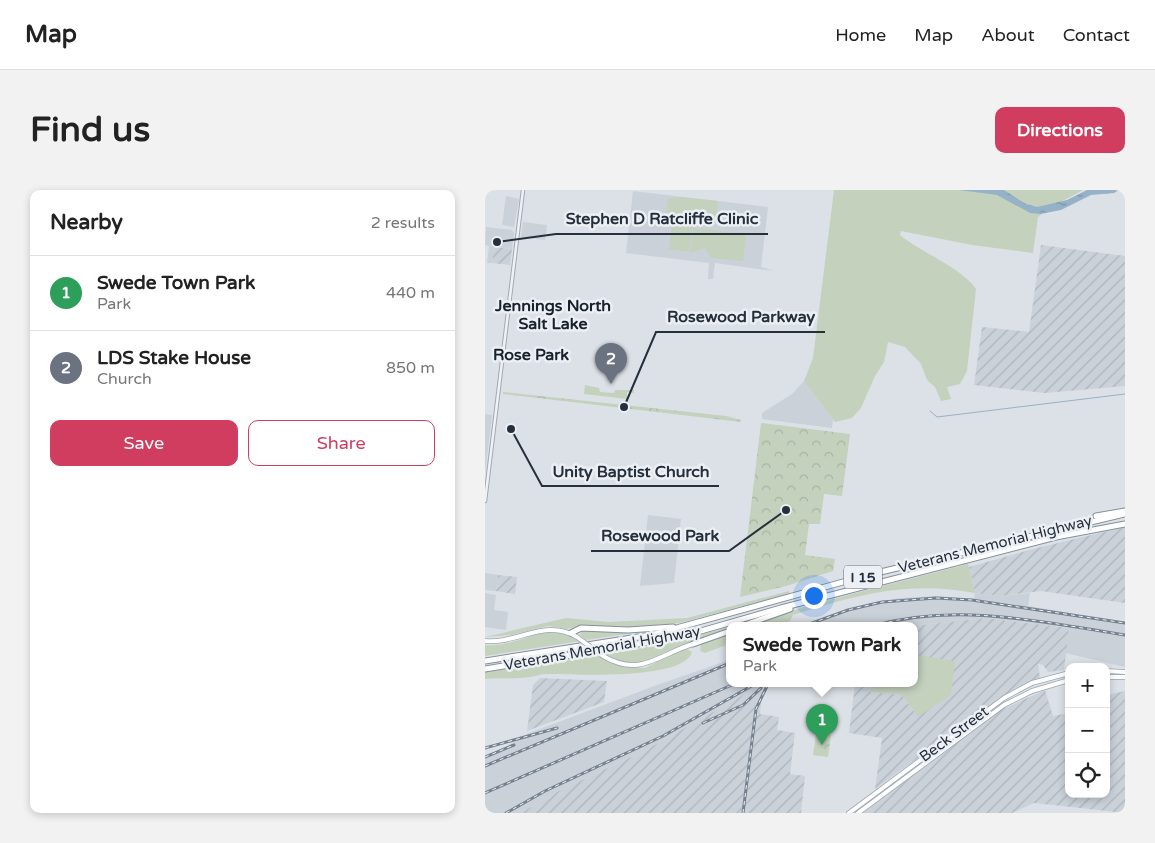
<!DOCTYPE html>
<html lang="en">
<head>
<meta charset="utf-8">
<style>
  body { margin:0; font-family:"Varela Round",sans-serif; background:#f2f2f2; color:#222 }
  .controls { position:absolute; right:15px; bottom:15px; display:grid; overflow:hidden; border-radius:10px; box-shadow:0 2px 8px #0003 }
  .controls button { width:45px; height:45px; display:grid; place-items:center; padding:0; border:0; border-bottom:1px solid #e0e0e0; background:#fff; color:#222; font:25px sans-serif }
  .you { position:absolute; left:328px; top:405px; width:18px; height:18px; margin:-12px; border:4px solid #fff; border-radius:50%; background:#1a73e8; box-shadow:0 0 0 8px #1a73e833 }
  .badge { display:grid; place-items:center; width:32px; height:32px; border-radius:50%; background:#d03d5f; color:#fff; font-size:16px; font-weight:700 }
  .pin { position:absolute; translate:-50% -41px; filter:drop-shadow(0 1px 2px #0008) }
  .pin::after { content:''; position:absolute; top:26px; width:18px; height:15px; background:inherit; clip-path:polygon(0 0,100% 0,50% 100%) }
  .popup { position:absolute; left:241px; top:432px; width:192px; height:65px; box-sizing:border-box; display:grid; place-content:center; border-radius:10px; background:#fff; filter:drop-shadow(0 1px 4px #0005); font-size:16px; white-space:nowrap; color:#767676 }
  .popup b { font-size:19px; color:#222 }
  .popup::after { content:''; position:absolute; left:50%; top:100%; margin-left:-10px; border:10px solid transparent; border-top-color:#fff }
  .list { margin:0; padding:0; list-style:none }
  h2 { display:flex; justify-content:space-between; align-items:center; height:65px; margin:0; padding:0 20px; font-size:21px }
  h2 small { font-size:16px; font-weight:400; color:#767676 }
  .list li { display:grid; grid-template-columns:32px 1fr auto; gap:15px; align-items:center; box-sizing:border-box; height:75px; padding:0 20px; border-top:1px solid #e0e0e0 }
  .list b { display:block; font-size:19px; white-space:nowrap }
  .list p { margin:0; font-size:16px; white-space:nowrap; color:#767676 }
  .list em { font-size:16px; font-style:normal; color:#767676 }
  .actions { display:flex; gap:10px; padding:15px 20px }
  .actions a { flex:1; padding:11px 0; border:1px solid #d03d5f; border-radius:10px; text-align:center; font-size:18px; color:#d03d5f }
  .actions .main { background:#d03d5f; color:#fff }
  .icon { flex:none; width:28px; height:28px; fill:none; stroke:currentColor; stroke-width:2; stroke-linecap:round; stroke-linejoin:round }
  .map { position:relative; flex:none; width:640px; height:623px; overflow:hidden; border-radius:10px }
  header { display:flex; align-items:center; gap:30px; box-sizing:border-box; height:70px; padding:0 25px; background:#fff; border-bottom:1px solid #e0e0e0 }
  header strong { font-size:24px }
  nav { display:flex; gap:28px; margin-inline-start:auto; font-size:18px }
  .intro { display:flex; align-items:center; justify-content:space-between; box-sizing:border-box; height:120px; padding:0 30px }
  h1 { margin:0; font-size:35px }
  .button { padding:12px 22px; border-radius:10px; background:#d03d5f; color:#fff; font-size:18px; font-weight:700 }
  main { display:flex; gap:30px; padding:0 30px }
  aside { flex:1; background:#fff; border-radius:10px; box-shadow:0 2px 8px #0003 }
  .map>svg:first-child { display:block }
  .built { fill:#cad1d9 }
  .industrial { fill:url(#industrial-furrows) }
  .grass { fill:#c4d1bd }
  .forest { fill:url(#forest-crowns) }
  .water { fill:url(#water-ripples) }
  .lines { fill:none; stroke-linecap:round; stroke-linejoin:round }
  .stream { stroke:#96b2c8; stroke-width:1 }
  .minor-casing { stroke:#a2a8b1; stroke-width:4.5 }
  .major-casing { stroke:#9ba7b3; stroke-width:5.5 }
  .highway-casing { stroke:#84909d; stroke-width:7 }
  .minor { stroke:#eff2f5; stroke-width:2.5 }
  .major { stroke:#fff; stroke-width:4 }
  .highway { stroke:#fff; stroke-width:5 }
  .rail-casing { stroke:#768290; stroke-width:3 }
  .rail { stroke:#ecf0f4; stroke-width:1; stroke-dasharray:4; stroke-linecap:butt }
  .major-bridge-casing { stroke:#9ba7b3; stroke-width:5.5; stroke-linecap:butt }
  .major-bridge { stroke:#fff; stroke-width:4 }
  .labels { text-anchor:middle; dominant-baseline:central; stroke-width:5; stroke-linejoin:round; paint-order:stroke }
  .shield { fill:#ecf0f4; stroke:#616a74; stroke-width:1 }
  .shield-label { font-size:14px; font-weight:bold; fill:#26303d }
  .street-label { font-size:15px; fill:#26303d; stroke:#ecf0f4 }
  .neighbourhood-label { font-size:16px; font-weight:bold; fill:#18212e; stroke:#ecf0f4 }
  .leader { fill:none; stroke:#26303d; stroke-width:2 }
  .callout-dot { fill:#26303d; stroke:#ecf0f4; stroke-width:2 }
  .callout-label { font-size:16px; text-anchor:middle; font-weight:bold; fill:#26303d; stroke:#ecf0f4; stroke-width:5; stroke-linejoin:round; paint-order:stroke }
</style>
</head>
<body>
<header>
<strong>Map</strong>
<nav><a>Home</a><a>Map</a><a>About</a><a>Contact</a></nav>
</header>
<div class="intro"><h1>Find us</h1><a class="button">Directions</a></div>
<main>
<aside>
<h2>Nearby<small>2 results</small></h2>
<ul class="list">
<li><span class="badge" style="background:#2e9e5b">1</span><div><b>Swede Town Park</b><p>Park</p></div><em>440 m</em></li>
<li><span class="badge" style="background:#6b7280">2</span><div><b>LDS Stake House</b><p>Church</p></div><em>850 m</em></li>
</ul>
<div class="actions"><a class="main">Save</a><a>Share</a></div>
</aside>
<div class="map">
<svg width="640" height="623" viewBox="0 0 640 623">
  <defs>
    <pattern id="industrial-furrows" width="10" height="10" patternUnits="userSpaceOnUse" patternTransform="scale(1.25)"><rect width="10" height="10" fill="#cad1d9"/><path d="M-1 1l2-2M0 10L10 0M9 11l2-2" fill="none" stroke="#adb4bb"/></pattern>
    <pattern id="forest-crowns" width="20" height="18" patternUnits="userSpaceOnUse" patternTransform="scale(1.25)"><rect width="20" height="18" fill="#c4d1bd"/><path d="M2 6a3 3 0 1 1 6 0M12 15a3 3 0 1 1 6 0" fill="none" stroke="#a8b4a3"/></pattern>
    <pattern id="water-ripples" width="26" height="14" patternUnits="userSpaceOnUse" patternTransform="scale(1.25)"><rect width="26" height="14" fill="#96b2c8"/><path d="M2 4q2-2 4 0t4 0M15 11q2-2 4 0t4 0" fill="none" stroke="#7a91a4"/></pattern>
  </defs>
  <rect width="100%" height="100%" fill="#dce1e7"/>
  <!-- built -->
  <g class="built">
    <polygon points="148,1 283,17 276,77 289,81 230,73 228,89 223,89 224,73 141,63"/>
    <polygon points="21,6 34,9 29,37 17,35"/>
    <polygon points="38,32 62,35 60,50 36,47"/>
    <polygon points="1,37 27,40 29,43 27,59 9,57 7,73 2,73 4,56 0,55"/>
    <polygon points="319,191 348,229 347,238 277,229 277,223 307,204"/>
    <polygon points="0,224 7,225 0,284"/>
    <polygon points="163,325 196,329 189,393 155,396"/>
    <polygon points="0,383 13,385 11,401 0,400"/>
    <polygon points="0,403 11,405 9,420 23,422 21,440 0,437"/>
    <polygon points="490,403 515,406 545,403 543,416 640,432 640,477 580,463 584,438 500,428 428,436 325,436 369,418 414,408 452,406 489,409"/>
    <polygon points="244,470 245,494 278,494 159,561 72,602 36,623 0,623 0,569 44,543 172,495"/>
  </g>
  <!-- industrial -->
  <g class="industrial">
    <polygon points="556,55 640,66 640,196 560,203 489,195 497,137 544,142"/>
    <polygon points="9,57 27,59 25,75 7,73"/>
    <polygon points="640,337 640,413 556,401 515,406 490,403 484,377 552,358"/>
    <polygon points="13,385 32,387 30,404 11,401"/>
    <polygon points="500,428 584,438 579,480 563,482 558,475 553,474 555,488 521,504 390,599 397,548 364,543 370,494 386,494 385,502 417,505 433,527 428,436"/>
    <polygon points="55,488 122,491 119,512 42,541 48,495"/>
    <polygon points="278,494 275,524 294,527 292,540 310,543 305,584 320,586 316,623 36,623 72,602 159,561"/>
    <polygon points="560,500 568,526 584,523 584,604 621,604 621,505 640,501 640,623 549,613 527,623 378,623 500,531 518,519"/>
  </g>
  <!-- grass -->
  <g class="grass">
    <path d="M349,0H598L568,16L553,27L548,63L487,55L416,41L415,45C437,63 477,78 491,99L482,181L475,194L462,197L466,209L456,211L450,197L442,190L436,174L420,157L403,152L399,172L390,186L376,218L367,228L350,232L319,191L328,168Z"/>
    <polygon points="195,7 233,11 230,34 208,31 204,62 184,59 187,30 180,28 183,9"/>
    <polygon points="208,38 250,43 258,42 261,48 258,71 226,68 220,58 205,63"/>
    <polygon points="100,195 114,198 115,202 129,203 130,200 149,200 149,203 142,202 142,209 99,204"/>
    <path d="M483,374L490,403C424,390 370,405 308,425L305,431L289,436H263L325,415Z"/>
    <polygon points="304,401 304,404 194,433 132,438 95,436 82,439 63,436 26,445 0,447 81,428 124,432 202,428"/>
    <path d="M244,437V440C230,445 214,449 200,454C168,465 154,485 120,464L176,455Z"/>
    <polygon points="97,440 162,441 101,450 95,445"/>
    <path d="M68,441L82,444L95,451L0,466V455C25,457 44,444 68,441Z"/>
    <polygon points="244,443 244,454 220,463 215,461 216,454"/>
    <path d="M200,458L207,462C199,491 86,484 61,484C55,484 51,486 46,487C31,489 15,488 0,489V482L113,465L132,475L160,478Z"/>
    <polygon points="430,465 470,471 466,505 433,527 417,505 385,502 386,494 430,494"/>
  </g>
  <!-- forest -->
  <g class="forest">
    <polygon points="18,202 241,226 256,230 256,232 18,204"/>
    <polygon points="276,233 365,244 357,306 339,304 335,334 324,334 320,365 350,369 348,381 301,396 255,407"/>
    <polygon points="331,544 346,545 343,567 328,565"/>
  </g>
  <!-- water -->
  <polygon class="water" points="474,0 519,0 541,14 552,17 582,10 602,0 634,0 629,3 606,5 576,20 555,24 545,23 512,5"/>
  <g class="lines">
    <!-- stream -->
    <polyline class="stream" points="445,221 452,227 640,204"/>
    <defs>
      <polyline id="minor" points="0,311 38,0"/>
      <g id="major">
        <path d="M0,451C33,454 60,428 92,447"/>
        <path d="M118,466C156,488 174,464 208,454"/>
        <polyline points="621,481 640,482"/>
        <polyline points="621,487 640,487"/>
        <polyline points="364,623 519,508 547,493 584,483"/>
        <polyline points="373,623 519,515 547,501 584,490"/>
      </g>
      <g id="highway">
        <polyline points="611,326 640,321"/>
        <polyline points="257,436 305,419"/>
        <polyline points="86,443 96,438 143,440 188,437"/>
        <polyline points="208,454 245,441"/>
        <polyline points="0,471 166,445 387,384 640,324"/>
        <polyline points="0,479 195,447 296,418 571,347 640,334"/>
      </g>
    </defs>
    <!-- minor casing -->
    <use href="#minor" class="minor-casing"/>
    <!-- major casing -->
    <use href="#major" class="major-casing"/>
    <!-- highway casing -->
    <use href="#highway" class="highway-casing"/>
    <!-- minor -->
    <use href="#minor" class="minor"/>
    <!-- major -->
    <use href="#major" class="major"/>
    <!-- highway -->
    <use href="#highway" class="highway"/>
    <defs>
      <g id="rail">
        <polyline points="319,436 363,420 397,412 451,408 487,410 640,433"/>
        <path d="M388,436C472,412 557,432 640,445"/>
        <polyline points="218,533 258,515 276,498"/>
        <polyline points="0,558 72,538"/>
        <polyline points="0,567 29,555"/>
        <polyline points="0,576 245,473"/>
        <polyline points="0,603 249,494"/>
        <polyline points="21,623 60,601 178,546 270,494"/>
        <polyline points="258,623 271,519 283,494"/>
      </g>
    </defs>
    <!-- rail casing -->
    <use href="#rail" class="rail-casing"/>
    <!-- rail -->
    <use href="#rail" class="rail"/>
    <defs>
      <polyline id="major-bridge" points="92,447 118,466"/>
    </defs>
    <!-- major-bridge casing -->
    <use href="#major-bridge" class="major-bridge-casing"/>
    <!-- major-bridge -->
    <use href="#major-bridge" class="major-bridge"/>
  </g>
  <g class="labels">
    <!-- shield labels -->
    <rect class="shield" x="359" y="375.5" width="38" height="23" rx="4"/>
    <g class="shield-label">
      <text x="378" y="387">I 15</text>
    </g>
    <!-- street labels -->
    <g class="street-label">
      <text transform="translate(510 354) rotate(-14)">Veterans Memorial Highway</text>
      <text transform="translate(117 458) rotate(-10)">Veterans Memorial Highway</text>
      <text transform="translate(469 544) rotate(-37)">Beck Street</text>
    </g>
    <!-- neighbourhood labels -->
    <g class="neighbourhood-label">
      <text x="68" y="116">Jennings North<tspan x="68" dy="18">Salt Lake</tspan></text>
      <text x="46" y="165">Rose Park</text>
    </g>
  </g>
  <!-- callouts -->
  <path class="leader" d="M12 52L71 44H283M139 217L171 142H340M26 239L57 296H234M301 320L244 361H106"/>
  <g class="callout-dot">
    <circle cx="12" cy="52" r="5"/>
    <circle cx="139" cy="217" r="5"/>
    <circle cx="26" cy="239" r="5"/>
    <circle cx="301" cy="320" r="5"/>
  </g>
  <g class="callout-label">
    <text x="177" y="34">Stephen D Ratcliffe Clinic</text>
    <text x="256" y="132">Rosewood Parkway</text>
    <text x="146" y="287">Unity Baptist Church</text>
    <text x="175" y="351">Rosewood Park</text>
  </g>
</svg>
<div class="controls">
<button>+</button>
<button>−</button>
<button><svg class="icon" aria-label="locate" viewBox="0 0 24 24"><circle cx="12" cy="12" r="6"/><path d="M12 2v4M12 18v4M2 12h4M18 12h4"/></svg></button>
</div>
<div class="you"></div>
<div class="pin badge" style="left:337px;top:555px;background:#2e9e5b">1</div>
<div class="popup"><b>Swede Town Park</b>Park</div>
<div class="pin badge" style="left:126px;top:194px;background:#6b7280">2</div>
</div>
</main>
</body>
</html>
